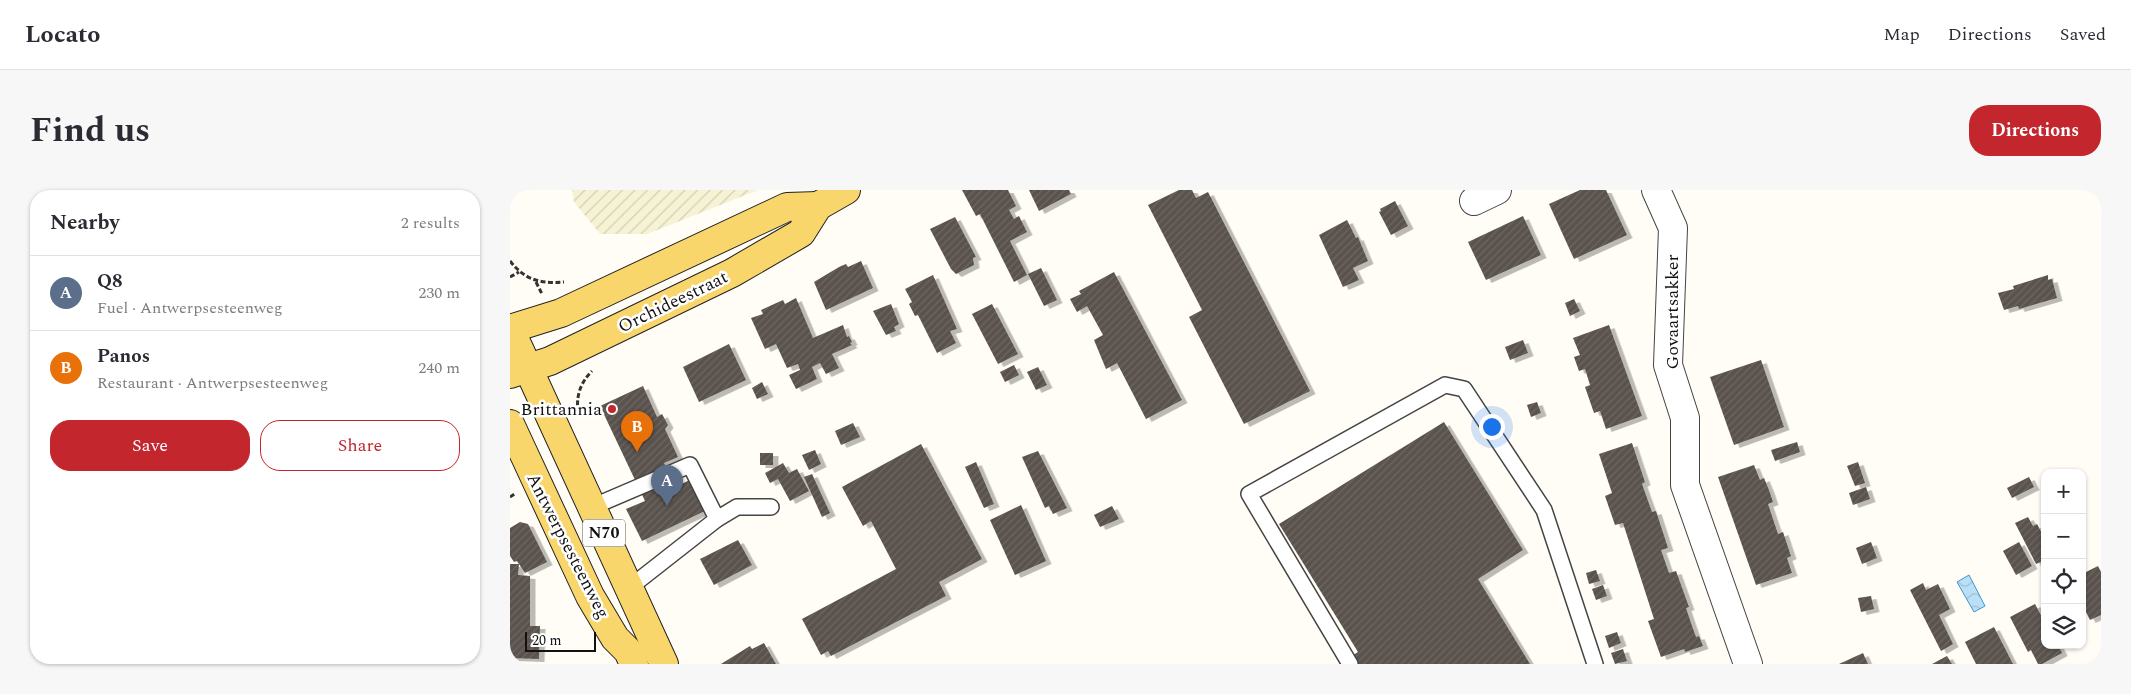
<!DOCTYPE html>
<html lang="en">
<head>
<meta charset="utf-8">
<style>
  body { margin:0; font-family:Spectral,serif; background:#f7f7f7; color:#2b2b33 }
  .controls { position:absolute; right:15px; bottom:15px; display:grid; overflow:hidden; border-radius:10px; box-shadow:0 1px 4px #0004 }
  .controls button { width:45px; height:45px; display:grid; place-items:center; padding:0; border:0; border-bottom:1px solid #e1e1e2; background:#fff; color:#2b2b33; font:25px sans-serif }
  .scale { position:absolute; left:15px; bottom:12px; width:71px; box-sizing:border-box; padding-left:5px; border:2px solid #111; border-top:0; font-size:14px; line-height:18px; white-space:nowrap; color:#111; -webkit-text-stroke:4px #fff; paint-order:stroke }
  .you { position:absolute; left:981px; top:236px; width:18px; height:18px; margin:-12px; border:4px solid #fff; border-radius:50%; background:#1a73e8; box-shadow:0 0 0 8px #1a73e833 }
  .badge { display:grid; place-items:center; width:32px; height:32px; border-radius:50%; background:#c4262e; color:#fff; font-size:16px; font-weight:700 }
  .pin { position:absolute; translate:-50% -41px; filter:drop-shadow(0 1px 2px #0008) }
  .pin::after { content:''; position:absolute; top:26px; width:18px; height:15px; background:inherit; clip-path:polygon(0 0,100% 0,50% 100%) }
  .list { margin:0; padding:0; list-style:none }
  h2 { display:flex; justify-content:space-between; align-items:center; height:65px; margin:0; padding:0 20px; font-size:21px }
  h2 small { font-size:16px; font-weight:400; color:#7c7c81 }
  .list li { display:grid; grid-template-columns:32px 1fr auto; gap:15px; align-items:center; box-sizing:border-box; height:75px; padding:0 20px; border-top:1px solid #e1e1e2 }
  .list b { display:block; font-size:19px; white-space:nowrap }
  .list p { margin:0; font-size:16px; white-space:nowrap; color:#7c7c81 }
  .list em { font-size:16px; font-style:normal; color:#7c7c81 }
  .actions { display:flex; gap:10px; padding:15px 20px }
  .actions a { flex:1; padding:11px 0; border:1px solid #c4262e; border-radius:20px; text-align:center; font-size:18px; color:#c4262e }
  .actions .main { background:#c4262e; color:#fff }
  .icon { flex:none; width:28px; height:28px; fill:none; stroke:currentColor; stroke-width:2; stroke-linecap:round; stroke-linejoin:round }
  .map { position:relative; flex:none; width:1591px; height:474px; overflow:hidden; border-radius:20px }
  header { display:flex; align-items:center; gap:30px; box-sizing:border-box; height:70px; padding:0 25px; background:#fff; border-bottom:1px solid #e1e1e2 }
  header strong { font-size:24px }
  nav { display:flex; gap:28px; margin-inline-start:auto; font-size:18px }
  .intro { display:flex; align-items:center; justify-content:space-between; box-sizing:border-box; height:120px; padding:0 30px }
  h1 { margin:0; font-size:35px }
  .button { padding:12px 22px; border-radius:20px; background:#c4262e; color:#fff; font-size:18px; font-weight:700 }
  main { display:flex; gap:30px; padding:0 30px }
  aside { flex:1; background:#fff; border-radius:20px; box-shadow:0 1px 4px #0004 }
  .map>svg:first-child { display:block }
  .farmland { fill:url(#farmland-furrows) }
  .water { fill:url(#water-waves); stroke:#3f96cf }
  .building { fill:url(#building-hatch); filter:url(#shadow) }
  .lines { fill:none; stroke-linecap:round; stroke-linejoin:round }
  .service-casing { stroke:#444; stroke-width:18 }
  .minor-casing { stroke:#444; stroke-width:30 }
  .primary-casing { stroke:#222; stroke-width:30 }
  .path { stroke:#333; stroke-width:3; stroke-dasharray:5 2.5; stroke-linecap:butt }
  .service { stroke:#fff; stroke-width:15 }
  .minor { stroke:#fff; stroke-width:28 }
  .primary { stroke:#f9d66b; stroke-width:28 }
  .poi-dot { fill:#c4262e; stroke:#fff; stroke-width:2 }
  .labels { text-anchor:middle; dominant-baseline:central; stroke-width:5; stroke-linejoin:round; paint-order:stroke }
  .shield { fill:#fff; stroke:#585858; stroke-width:1 }
  .shield-label { font-size:16px; font-weight:bold; fill:#111 }
  .street-label { font-size:18px; fill:#111; stroke:#fff }
  .poi-label { font-size:18px; fill:#111; stroke:#fff; text-anchor:end }
</style>
</head>
<body>
<header>
<strong>Locato</strong>
<nav><a>Map</a><a>Directions</a><a>Saved</a></nav>
</header>
<div class="intro"><h1>Find us</h1><a class="button">Directions</a></div>
<main>
<aside>
<h2>Nearby<small>2 results</small></h2>
<ul class="list">
<li><span class="badge" style="background:#5c6f8a">A</span><div><b>Q8</b><p>Fuel · Antwerpsesteenweg</p></div><em>230 m</em></li>
<li><span class="badge" style="background:#e8710a">B</span><div><b>Panos</b><p>Restaurant · Antwerpsesteenweg</p></div><em>240 m</em></li>
</ul>
<div class="actions"><a class="main">Save</a><a>Share</a></div>
</aside>
<div class="map">
<svg width="1591" height="474" viewBox="0 0 1591 474">
  <defs>
    <pattern id="farmland-furrows" width="10" height="10" patternUnits="userSpaceOnUse" patternTransform="scale(1.25)"><rect width="10" height="10" fill="#f6f3d4"/><path d="M-1 1l2-2M0 10L10 0M9 11l2-2" fill="none" stroke="#d2cfb5"/></pattern>
    <pattern id="water-waves" width="16" height="10" patternUnits="userSpaceOnUse" patternTransform="scale(1.25)"><rect width="16" height="10" fill="#b9e0f7"/><path d="M0 5q4-4 8 0t8 0" fill="none" stroke="#9ebfd3"/></pattern>
    <pattern id="building-hatch" width="6" height="6" patternUnits="userSpaceOnUse" patternTransform="scale(1.25)"><rect width="6" height="6" fill="#5a524d"/><path d="M-1 1l2-2M0 6l6-6M5 7l2-2" fill="none" stroke="#6d6662"/></pattern>
    <filter id="shadow"><feDropShadow dx="5.5" dy="3" stdDeviation="0" flood-color="#0004"/></filter>
  </defs>
  <rect width="100%" height="100%" fill="#fffdf5"/>
  <!-- farmland -->
  <polygon class="farmland" points="62,0 248,0 137,44 90,44 64,12"/>
  <!-- water -->
  <polygon class="water" points="1459,385 1475,416 1464,422 1447,392"/>
  <!-- building -->
  <g class="building">
    <polygon points="452,0 498,0 506,16 499,20 504,29 509,26 517,42 500,51 517,85 504,92 470,24 466,26"/>
    <polygon points="519,0 559,0 561,4 529,21"/>
    <polygon points="669,0 682,0 686,8 698,2 800,201 734,234 679,127 692,120 638,15"/>
    <polygon points="1070,0 1096,0 1117,45 1064,69 1039,14"/>
    <polygon points="885,11 898,36 881,45 869,22 871,21 870,19"/>
    <polygon points="1013,26 1031,65 976,90 958,52"/>
    <polygon points="445,27 466,67 463,68 464,75 446,84 441,79 420,39"/>
    <polygon points="837,30 846,48 848,47 858,71 843,78 849,90 833,97 809,45"/>
    <polygon points="351,71 363,98 316,120 304,92 329,77 336,74 338,77"/>
    <polygon points="531,78 547,110 534,116 518,84"/>
    <polygon points="604,82 672,210 636,229 607,173 596,179 584,150 593,145 577,116 567,122 560,109 571,104 569,101"/>
    <polygon points="423,85 447,139 440,141 446,153 427,163 408,125 405,126 399,114 402,112 395,99"/>
    <polygon points="1538,85 1538,90 1542,89 1547,108 1509,119 1508,116 1494,120 1488,103 1504,99 1503,96"/>
    <polygon points="286,108 303,148 333,135 337,147 339,146 342,152 340,153 342,155 322,164 329,178 316,184 310,173 302,177 307,189 286,199 279,185 290,180 288,174 277,178 266,154 255,159 241,128 253,124 251,120 273,110 275,114"/>
    <polygon points="1064,109 1070,121 1060,126 1055,113"/>
    <polygon points="381,114 389,134 384,137 386,141 376,145 363,121"/>
    <polygon points="482,114 508,164 488,174 462,124"/>
    <polygon points="1099,135 1132,226 1096,239 1090,221 1084,223 1075,197 1080,195 1075,179 1069,181 1064,167 1070,165 1063,148"/>
    <polygon points="1013,150 1018,163 1000,170 995,157"/>
    <polygon points="219,154 236,190 189,212 173,177"/>
    <polygon points="1251,170 1274,237 1224,255 1200,187"/>
    <polygon points="504,175 509,185 495,192 490,182"/>
    <polygon points="528,177 537,195 526,200 517,182"/>
    <polygon points="252,192 258,204 247,209 242,198"/>
    <polygon points="133,196 147,227 152,224 158,235 155,239 168,267 154,273 165,297 182,289 197,320 132,351 116,319 135,311 90,216"/>
    <polygon points="1027,212 1031,223 1021,227 1017,215"/>
    <polygon points="934,232 1013,360 968,389 1020,474 847,474 842,466 848,462 769,334"/>
    <polygon points="343,233 350,247 331,255 325,241"/>
    <polygon points="1287,252 1290,262 1265,271 1261,260"/>
    <polygon points="1122,253 1135,292 1132,294 1142,322 1146,321 1158,358 1151,360 1159,383 1166,381 1179,417 1176,418 1181,433 1186,447 1189,446 1193,456 1175,462 1174,459 1151,467 1138,431 1144,429 1113,333 1105,335 1095,306 1102,303 1089,264"/>
    <polygon points="411,254 472,369 429,392 436,406 321,466 318,461 311,465 292,429 386,379 361,331 353,336 332,297"/>
    <polygon points="305,260 311,274 299,280 292,265"/>
    <polygon points="528,261 557,318 543,324 539,316 535,318 512,267"/>
    <rect x="250" y="263" width="13" height="12"/>
    <polygon points="466,272 484,314 474,318 455,277"/>
    <polygon points="1348,272 1355,293 1345,296 1337,276"/>
    <polygon points="273,273 279,283 287,279 299,301 280,311 268,289 260,293 255,283"/>
    <polygon points="1244,275 1250,290 1254,288 1259,300 1263,312 1258,314 1268,344 1273,342 1281,366 1277,368 1282,383 1246,395 1208,287"/>
    <polygon points="302,284 320,323 312,327 294,287"/>
    <polygon points="1519,287 1524,297 1502,308 1497,298"/>
    <polygon points="1356,297 1360,309 1343,315 1339,303"/>
    <polygon points="511,315 536,371 505,385 480,330"/>
    <polygon points="602,316 609,329 590,337 584,325"/>
    <polygon points="1518,327 1523,336 1527,334 1535,349 1535,370 1526,374 1505,333"/>
    <polygon points="10,332 18,334 37,372 15,383 7,371 4,372 0,366 0,338"/>
    <polygon points="228,350 242,375 204,395 190,369"/>
    <polygon points="1361,352 1367,368 1352,374 1346,358"/>
    <polygon points="1509,352 1522,376 1506,385 1493,361"/>
    <polygon points="0,374 9,374 8,385 20,386 20,436 30,436 29,469 0,468"/>
    <polygon points="1588,376 1591,382 1591,425 1580,430 1572,414 1572,378 1574,383"/>
    <polygon points="1086,380 1090,391 1079,394 1076,383"/>
    <polygon points="1413,393 1416,400 1428,394 1440,419 1429,425 1443,454 1431,461 1400,400"/>
    <polygon points="1093,395 1097,406 1086,410 1082,399"/>
    <polygon points="1361,406 1364,419 1351,422 1348,408"/>
    <polygon points="1525,414 1535,433 1535,455 1548,455 1552,463 1532,474 1528,474 1521,460 1518,462 1500,427"/>
    <polygon points="1484,437 1503,474 1466,474 1455,452"/>
    <polygon points="1107,442 1111,453 1099,458 1095,446"/>
    <polygon points="254,453 266,474 211,474 240,456 242,459"/>
    <polygon points="1113,459 1117,471 1105,474 1101,463"/>
    <polygon points="1353,463 1358,474 1329,474"/>
    <polygon points="1437,466 1442,474 1422,474"/>
  </g>
  <g class="lines">
    <defs>
      <g id="service">
        <polyline points="82,317 180,275 207,329 119,398"/>
        <polyline points="207,329 227,317 261,317"/>
        <polyline points="840,474 739,304 935,195 954,199 1034,320 1085,474"/>
      </g>
      <g id="minor">
        <polyline points="1146,0 1163,38 1158,175 1175,228 1175,295 1238,474"/>
        <polyline points="964,11 987,0"/>
      </g>
      <g id="primary">
        <polyline points="0,139 154,474"/>
        <polyline points="0,139 51,123 277,17 308,16"/>
        <polyline points="0,184 40,171 222,83 291,43 308,16 336,0"/>
        <polyline points="0,234 80,406 105,448 118,461 124,474"/>
      </g>
    </defs>
    <!-- service casing -->
    <use href="#service" class="service-casing"/>
    <!-- minor casing -->
    <use href="#minor" class="minor-casing"/>
    <!-- primary casing -->
    <use href="#primary" class="primary-casing"/>
    <!-- path -->
    <g class="path">
      <path d="M0,71C15,90 30,94 54,92"/>
      <polyline points="0,87 9,82"/>
      <polyline points="26,92 32,104"/>
      <path d="M68,223C66,206 70,193 82,181"/>
      <polyline points="0,307 6,303"/>
    </g>
    <!-- service -->
    <use href="#service" class="service"/>
    <!-- minor -->
    <use href="#minor" class="minor"/>
    <!-- primary -->
    <use href="#primary" class="primary"/>
  </g>
  <!-- markers -->
  <circle class="poi-dot" cx="102" cy="219" r="5"/>
  <g class="labels">
    <!-- shield labels -->
    <rect class="shield" x="73" y="329.5" width="42" height="27" rx="4"/>
    <g class="shield-label">
      <text x="94" y="343">N70</text>
    </g>
    <!-- street labels -->
    <g class="street-label">
      <text transform="translate(163 112) rotate(-26)">Orchideestraat</text>
      <text transform="translate(1162 122) rotate(-90)">Govaartsakker</text>
      <text transform="translate(58 356) rotate(63)">Antwerpsesteenweg</text>
    </g>
    <!-- poi labels -->
    <g class="poi-label">
      <text x="92" y="219">Brittannia</text>
    </g>
  </g>
</svg>
<div class="controls">
<button>+</button>
<button>−</button>
<button><svg class="icon" aria-label="locate" viewBox="0 0 24 24"><circle cx="12" cy="12" r="6"/><path d="M12 2v4M12 18v4M2 12h4M18 12h4"/></svg></button>
<button><svg class="icon" aria-label="layers" viewBox="0 0 24 24"><path d="M12 4l9 5-9 5-9-5zM3 14l9 5 9-5"/></svg></button>
</div>
<div class="scale">20 m</div>
<div class="you"></div>
<div class="pin badge" style="left:157px;top:316px;background:#5c6f8a">A</div>
<div class="pin badge" style="left:127px;top:262px;background:#e8710a">B</div>
</div>
</main>
</body>
</html>
